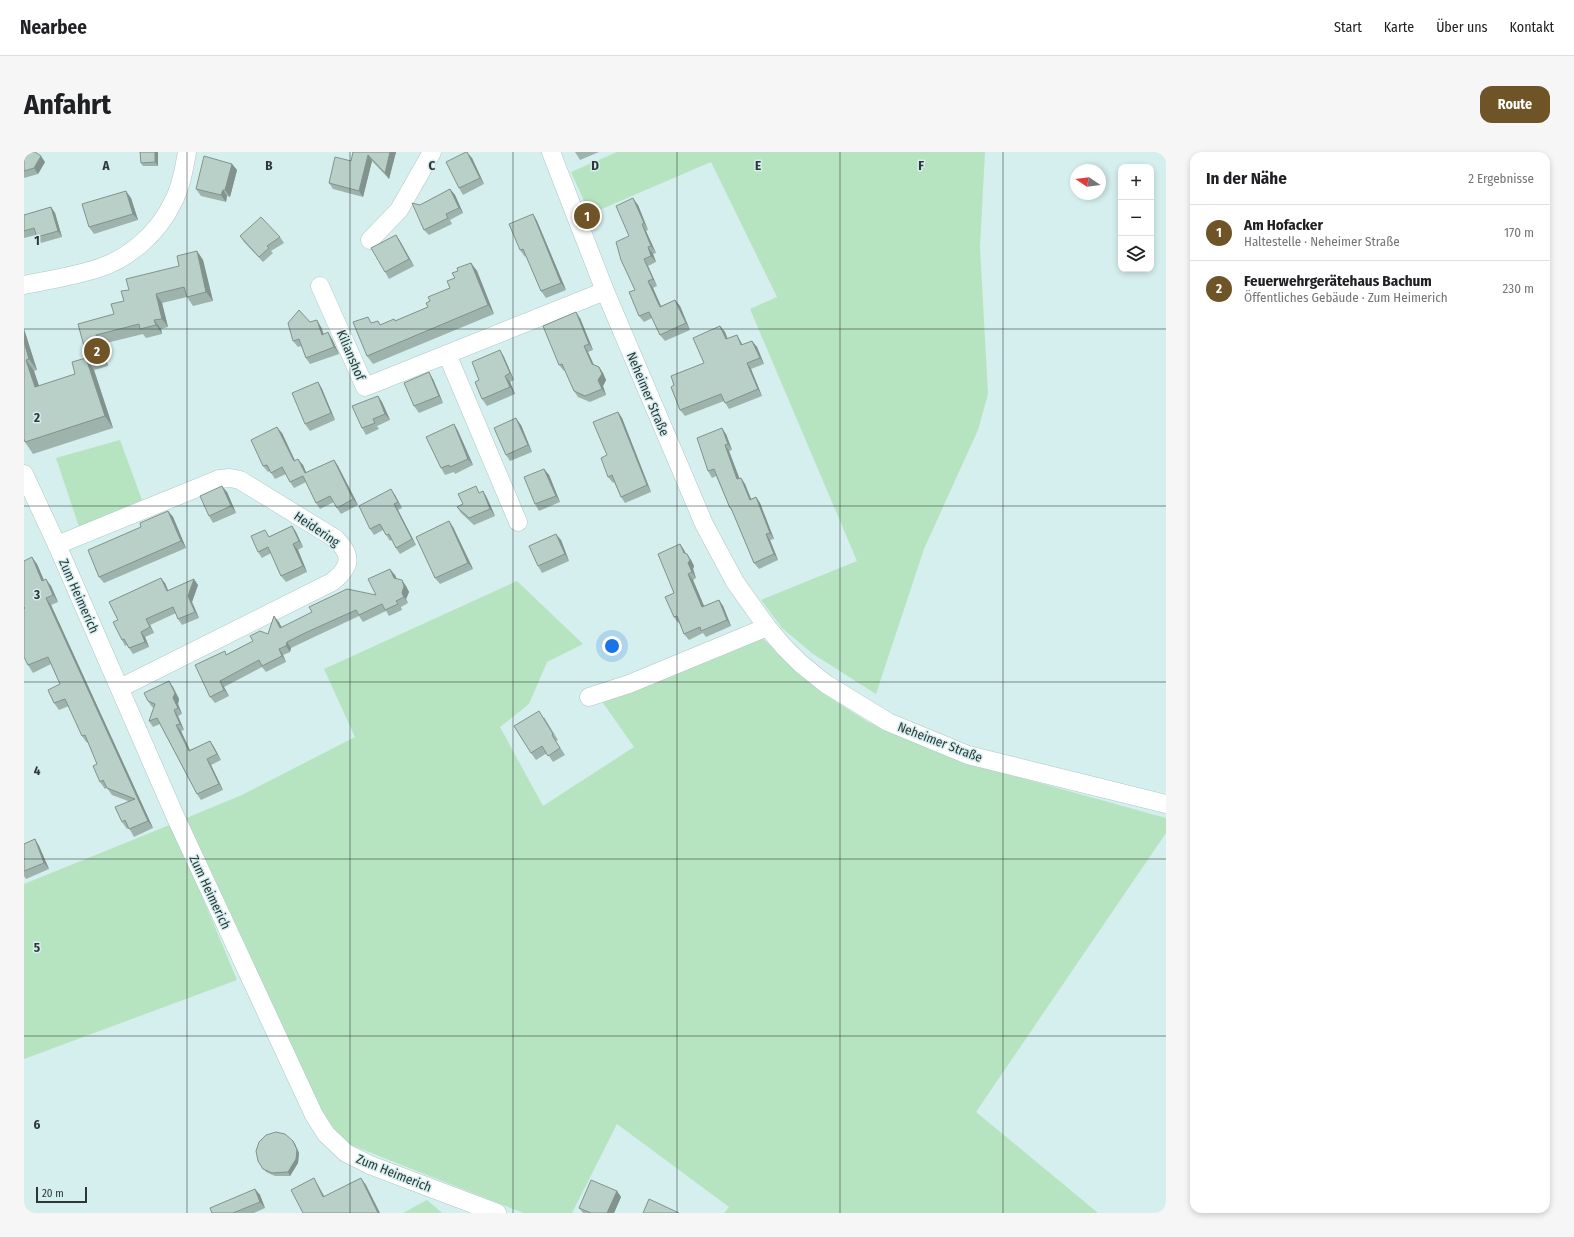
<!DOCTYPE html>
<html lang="de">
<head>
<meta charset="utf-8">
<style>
  body { margin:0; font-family:"Fira Sans Condensed",sans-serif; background:#f6f6f6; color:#202124 }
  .controls { position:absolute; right:12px; top:12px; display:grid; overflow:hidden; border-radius:8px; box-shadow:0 2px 6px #0003 }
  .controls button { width:36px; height:36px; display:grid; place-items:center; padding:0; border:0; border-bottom:1px solid #e0e0e0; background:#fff; color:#202124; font:20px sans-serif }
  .compass { position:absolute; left:1046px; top:12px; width:36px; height:36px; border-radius:50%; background:#fff; box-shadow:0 2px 6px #0003; rotate:283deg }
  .scale { position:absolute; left:12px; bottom:10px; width:51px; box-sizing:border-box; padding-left:4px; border:2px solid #2d3737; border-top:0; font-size:11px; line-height:14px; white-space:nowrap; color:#2d3737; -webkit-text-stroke:3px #d5eeee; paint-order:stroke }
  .you { position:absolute; left:588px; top:494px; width:14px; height:14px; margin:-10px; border:3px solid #fff; border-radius:50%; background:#1a73e8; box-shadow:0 0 0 6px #1a73e833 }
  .badge { display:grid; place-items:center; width:26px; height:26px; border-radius:50%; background:#6e5426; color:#fff; font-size:13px; font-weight:700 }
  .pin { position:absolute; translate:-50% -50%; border:2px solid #fff; box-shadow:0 1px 4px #0006 }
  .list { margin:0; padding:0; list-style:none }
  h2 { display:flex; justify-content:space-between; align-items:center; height:52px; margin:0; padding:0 16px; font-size:17px }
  h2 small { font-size:13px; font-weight:400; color:#757577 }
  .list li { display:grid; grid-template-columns:26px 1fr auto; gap:12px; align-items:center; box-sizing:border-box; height:56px; padding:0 16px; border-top:1px solid #e0e0e0 }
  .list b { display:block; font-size:15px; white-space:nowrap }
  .list p { margin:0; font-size:13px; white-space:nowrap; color:#757577 }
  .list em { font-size:13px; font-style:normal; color:#757577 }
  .icon { flex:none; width:22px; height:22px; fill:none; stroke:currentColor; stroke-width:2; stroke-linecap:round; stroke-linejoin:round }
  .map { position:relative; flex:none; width:1142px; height:1061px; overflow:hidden; border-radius:12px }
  header { display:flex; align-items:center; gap:24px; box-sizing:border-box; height:56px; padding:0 20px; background:#fff; border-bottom:1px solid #e0e0e0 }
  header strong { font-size:19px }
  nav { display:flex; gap:22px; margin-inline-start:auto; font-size:14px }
  .intro { display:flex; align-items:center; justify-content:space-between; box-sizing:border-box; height:96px; padding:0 24px }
  h1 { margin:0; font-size:28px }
  .button { padding:10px 18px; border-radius:12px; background:#6e5426; color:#fff; font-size:14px; font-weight:700 }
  main { display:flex; gap:24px; padding:0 24px }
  aside { flex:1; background:#fff; border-radius:12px; box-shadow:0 2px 6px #0003 }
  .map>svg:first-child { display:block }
  .green { fill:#b7e4c0 }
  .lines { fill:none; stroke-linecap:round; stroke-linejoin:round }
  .street-casing { stroke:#aec7c7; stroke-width:19 }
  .street { stroke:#fff; stroke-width:18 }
  .wall { fill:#9fb3ad }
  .shaded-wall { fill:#82928d }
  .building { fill:#b9d0c9; stroke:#82928d }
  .grid { fill:none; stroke:#2d3737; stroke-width:1; stroke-opacity:0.55 }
  .labels { text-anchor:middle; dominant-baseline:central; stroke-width:3; stroke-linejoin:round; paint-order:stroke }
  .street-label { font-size:13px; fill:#2d3737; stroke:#d5eeee }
  .grid-label { font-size:13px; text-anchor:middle; font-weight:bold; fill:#2d3737; stroke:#d5eeee; stroke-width:3; stroke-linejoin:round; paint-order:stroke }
</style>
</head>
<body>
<header>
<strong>Nearbee</strong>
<nav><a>Start</a><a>Karte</a><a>Über uns</a><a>Kontakt</a></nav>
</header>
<div class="intro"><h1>Anfahrt</h1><a class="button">Route</a></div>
<main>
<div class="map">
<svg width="1142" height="1061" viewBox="0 0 1142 1061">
  <rect width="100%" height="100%" fill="#d5eeee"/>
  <!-- green -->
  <g class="green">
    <polygon points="593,0 961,0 956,95 964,242 954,278 900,397 852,542 789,502 758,476 737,448 833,409 726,157 753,145 687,10 566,62 547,20"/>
    <polygon points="96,288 118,348 55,375 32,306"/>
    <polygon points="493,429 559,492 523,510 505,552 476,575 519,654 610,595 577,548 736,484 794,538 844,570 939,610 1142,666 1142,681 952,960 1074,1061 700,1061 705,1055 593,972 548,1061 499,1061 322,991 293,956 160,667 218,643 331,585 300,517"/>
    <polygon points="148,672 213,828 0,907 0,732"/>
    <polygon points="403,1048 418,1061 379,1061"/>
  </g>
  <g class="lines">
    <defs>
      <g id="street">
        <polyline points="527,0 581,139 680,372 711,430 743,475 760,495 777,512 802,532 864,570 944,603 1142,652"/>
        <polyline points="346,88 375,58 408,0"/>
        <path d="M0,133C25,128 51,124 75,116C106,106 135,80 149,50C157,35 160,17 163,0"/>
        <polyline points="296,134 341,235 581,139"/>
        <polyline points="423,202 494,370"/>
        <polyline points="0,322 33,393 152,666 290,963 302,982 322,1001 346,1013 473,1061"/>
        <path d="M33,393L195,327L206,326L216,328L312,387C329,404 327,415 308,430L96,536"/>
        <polyline points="565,545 605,532 743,475"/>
      </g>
    </defs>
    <!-- street casing -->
    <use href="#street" class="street-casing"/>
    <!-- street -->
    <use href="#street" class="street"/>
  </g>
  <!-- wall -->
  <g class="wall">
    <polygon points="0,0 21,10 14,22 0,26"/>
    <polygon points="134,0 134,14 119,14 117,11"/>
    <polygon points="329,0 372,0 365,27 348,9 339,45 309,37 305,31 327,9"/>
    <polygon points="551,0 575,0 556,8"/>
    <polygon points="448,6 460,32 439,43 435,36"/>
    <polygon points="208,12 213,18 206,45 203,44 202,50 177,44 172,37"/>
    <polygon points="426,37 431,43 439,61 426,68 428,72 405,83 400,78 396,53"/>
    <polygon points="107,46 114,68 70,82 65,75"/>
    <polygon points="614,53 624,78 622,79 632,101 629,102 632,110 624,114 633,134 629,136 637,154 651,148 656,154 666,178 641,189 636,183 628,166 620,170 615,164 611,138"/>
    <polygon points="27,55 31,61 38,85 17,91 13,85 12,83 0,86 0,63"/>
    <polygon points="509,62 513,69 542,138 522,146 517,139 502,104 501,105 496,98"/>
    <polygon points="372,83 376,89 390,114 365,127 361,120"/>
    <polygon points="216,84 256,85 260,91 247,99 249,101 239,110 220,90"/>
    <polygon points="173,99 179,108 189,149 169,154 163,145 138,151 144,175 137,177 138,182 122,186 119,182 78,192 84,214 70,218 89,276 9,302 1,290 0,287 0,177 13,218 10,219 15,234 51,222 64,209 54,172 90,162 100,149 105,138 155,114"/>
    <polygon points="447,111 453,119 470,162 349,212 343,204 348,171 357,173 370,167 371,169 404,155 406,149 426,136 434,119"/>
    <polygon points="556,166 569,198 564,200 570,213 575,215 579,221 582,228 579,234 582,243 566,250 554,245 550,239 541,218 540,219 535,213"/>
    <polygon points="286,170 297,175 300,182 308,187 315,202 286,212 282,206 277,194 274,195 269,189"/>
    <polygon points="696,174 701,180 704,187 717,190 718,193 728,189 733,195 740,212 727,217 738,244 705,257 700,249 661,264 656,258 680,211"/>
    <polygon points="476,198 480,205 490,228 486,230 491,242 463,254 458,247 455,228"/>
    <polygon points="409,227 419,251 395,261 390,254"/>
    <polygon points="294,230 298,237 311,268 286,279 281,272"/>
    <polygon points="354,244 358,250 366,268 353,274 355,277 342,283 338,276"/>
    <polygon points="594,260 598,266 627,340 601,351 597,345 590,330 589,331 584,325 583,303"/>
    <polygon points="430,272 434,279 449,313 431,322 430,320 421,323 417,316"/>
    <polygon points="497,273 508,300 486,309 482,303"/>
    <polygon points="258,281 271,309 279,313 282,321 310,308 314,314 334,353 317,362 313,356 310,350 296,357 292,351 282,330 270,336 266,330 262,322 251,327 246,319 244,320 239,314"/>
    <polygon points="702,282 708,298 705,299 715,326 717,326 721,332 727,347 732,345 736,351 750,387 746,388 754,408 735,417 730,411 709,361 706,356 692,324 688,326 684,319"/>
    <polygon points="520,317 525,323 536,350 515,359 511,352"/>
    <polygon points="459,339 463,346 471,364 450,373 437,361 433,355 439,352"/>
    <polygon points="203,340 212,361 189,371 185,364"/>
    <polygon points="371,343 378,356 374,358 392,393 376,402 372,396 368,388 366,389 359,378 350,383 346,377"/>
    <polygon points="144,359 149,365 162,396 80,431 75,425"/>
    <polygon points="425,369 429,375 449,417 416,432 411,426"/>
    <polygon points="268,374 272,380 279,395 274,398 283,420 262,430 257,424 247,401 238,406 234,400 246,384"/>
    <polygon points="537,388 545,409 518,421 514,414"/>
    <polygon points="656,392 660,398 662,402 667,408 670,414 669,417 672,426 669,428 680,454 695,448 699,454 707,474 682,485 679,481 665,488 660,482 655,470 654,471 650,465 650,441"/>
    <polygon points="13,412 20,428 27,434 34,450 27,453 129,676 110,685 105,676 103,677 98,670 104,649 88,643 83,636 81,637 76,630 73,612 64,590 63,591 58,584 45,554 35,558 30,551 36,532 27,512 9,521 4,513 1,456"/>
    <polygon points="371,423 372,426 382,434 385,440 382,447 384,451 377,455 378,458 365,464 362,459 339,470 335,464 288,486 267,496 266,500 259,503 262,510 242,520 238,515 200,535 205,544 191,551 186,545 203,502 244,482 250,464 257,475 352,443"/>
    <polygon points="141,431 144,439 174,433 168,450 175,466 158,473 154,467 152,461 126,473 130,481 121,485 125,495 109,502 103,493 101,494 98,488 94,468"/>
    <polygon points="149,535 155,547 154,552 158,562 154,564 160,578 157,579 166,598 186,589 190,595 197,608 187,613 199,638 177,648 173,642 136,572 129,575 125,569 130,556 128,555 124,549"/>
    <polygon points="520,565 534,588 532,589 541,603 529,610 523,601 512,608 507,601"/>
    <polygon points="11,687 15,694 25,717 2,727 0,724 0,692"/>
    <polygon points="271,992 275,1001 274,1011 266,1024 251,1024 242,1020 234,1009"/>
    <polygon points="231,1037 236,1043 241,1056 230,1061 188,1061"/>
    <polygon points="593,1039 597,1045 590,1061 559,1061 555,1056"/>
  </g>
  <!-- shaded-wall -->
  <g class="shaded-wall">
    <polygon points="131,0 134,0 134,14 131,10"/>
    <polygon points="366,0 372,0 365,27 361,21"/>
    <polygon points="443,0 448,6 460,32 456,26"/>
    <polygon points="344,3 348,9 339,45 335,39"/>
    <polygon points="17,4 21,10 14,22 10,16"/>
    <polygon points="208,12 213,18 206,45 201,38"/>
    <polygon points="426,37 431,43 439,61 435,56"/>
    <polygon points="199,38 203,44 202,50 197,43"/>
    <polygon points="102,39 107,46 114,68 109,62"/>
    <polygon points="609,46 614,53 624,78 620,71"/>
    <polygon points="27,55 31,61 38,85 34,79"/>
    <polygon points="509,62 513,69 542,138 537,131"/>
    <polygon points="618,72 622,79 632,101 627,94"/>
    <polygon points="372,83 376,89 390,114 385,107"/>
    <polygon points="624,95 629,102 632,110 627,104"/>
    <polygon points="173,99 179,108 189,149 182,140"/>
    <polygon points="620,107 624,114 633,134 629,127"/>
    <polygon points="447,111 453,119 470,162 464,153"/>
    <polygon points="624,129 629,136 640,161 636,155"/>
    <polygon points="132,142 138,151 144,175 138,167"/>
    <polygon points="651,148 656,154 666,178 662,171"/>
    <polygon points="552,160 556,166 569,198 565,192"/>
    <polygon points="130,168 137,177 138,182 132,173"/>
    <polygon points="293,168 297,175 302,189 298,183"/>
    <polygon points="696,174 701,180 706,194 702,187"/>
    <polygon points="0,177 13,218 5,207 0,190"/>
    <polygon points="304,180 308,187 315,202 310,195"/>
    <polygon points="72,183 78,192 84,214 78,205"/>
    <polygon points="713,183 717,190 721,200 717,193"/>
    <polygon points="728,189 733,195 740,212 736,206"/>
    <polygon points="560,194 564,200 572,218 568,212"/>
    <polygon points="476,198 480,205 490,228 486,221"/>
    <polygon points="62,206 70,218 89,276 81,264"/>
    <polygon points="2,208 10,219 19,246 11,235"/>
    <polygon points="723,211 727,217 738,244 734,237"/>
    <polygon points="575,215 579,221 582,228 579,234 582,243 578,237 574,228"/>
    <polygon points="405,220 409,227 419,251 415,244"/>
    <polygon points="481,224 486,230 491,242 486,235"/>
    <polygon points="294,230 298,237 311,268 307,261"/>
    <polygon points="354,244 358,250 366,268 361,262"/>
    <polygon points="594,260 598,266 627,340 623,333"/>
    <polygon points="492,266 497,273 508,300 504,293"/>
    <polygon points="430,272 434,279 449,313 444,307"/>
    <polygon points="253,275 258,281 274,315 270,309"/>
    <polygon points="698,276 702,282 708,298 704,292"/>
    <polygon points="701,293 705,299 718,333 713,327"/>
    <polygon points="274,307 279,313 285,327 281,321"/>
    <polygon points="310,308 314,314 334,353 329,347"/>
    <polygon points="520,317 525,323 536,350 532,344"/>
    <polygon points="717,326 721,332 730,354 726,348"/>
    <polygon points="198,334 203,340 212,361 207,354"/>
    <polygon points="367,337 371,343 378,356 374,350"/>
    <polygon points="459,339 463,346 471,364 466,357"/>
    <polygon points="732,345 736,351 750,387 746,381"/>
    <polygon points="370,352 374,358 392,393 388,387"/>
    <polygon points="144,359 149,365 162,396 157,389"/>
    <polygon points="425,369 429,375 449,417 444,411"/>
    <polygon points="268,374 272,380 279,395 275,389"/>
    <polygon points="532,382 537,388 545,409 541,402"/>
    <polygon points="742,382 746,388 754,408 750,402"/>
    <polygon points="269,392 274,398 283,420 279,414"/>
    <polygon points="656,392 660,398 664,407 660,401"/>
    <polygon points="663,402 667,408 670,414 669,417 672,426 668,420 664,411"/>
    <polygon points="8,405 13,412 23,436 18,429"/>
    <polygon points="366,417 371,423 375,432 370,426"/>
    <polygon points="664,422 669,428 683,461 678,455"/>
    <polygon points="137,426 141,431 147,445 143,439"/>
    <polygon points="22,427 27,434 34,450 29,443"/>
    <polygon points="170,427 174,433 168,450 175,466 171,460 164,444"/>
    <polygon points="378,428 382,434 385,440 382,447 384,451 380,445 378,441"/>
    <polygon points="22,446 27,453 129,676 124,669"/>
    <polygon points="695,448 699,454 707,474 703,468"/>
    <polygon points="250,464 255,470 261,482 256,476"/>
    <polygon points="122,467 126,473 130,481 126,475"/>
    <polygon points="117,480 121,485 125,495 121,490"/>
    <polygon points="263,490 267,496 266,500 262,494"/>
    <polygon points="255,497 259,503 262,510 258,504"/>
    <polygon points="145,529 149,535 155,547 154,552 158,562 154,556 149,546"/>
    <polygon points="196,529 200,535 205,544 200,538"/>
    <polygon points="150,558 154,564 160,578 156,572"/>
    <polygon points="152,573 157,579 169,605 165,599"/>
    <polygon points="186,589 190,595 197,608 193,602"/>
    <polygon points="183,607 187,613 199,638 195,632"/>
    <polygon points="11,687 15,694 25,717 20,711"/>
    <polygon points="269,989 271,992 275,1001 274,1011 266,1024 264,1020"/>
    <polygon points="290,1026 294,1033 304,1051 299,1045"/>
    <polygon points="337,1026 342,1033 356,1061 354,1061"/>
    <polygon points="231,1037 236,1043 241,1056 236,1050"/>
    <polygon points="593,1039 597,1045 590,1061 583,1061"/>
  </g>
  <!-- building -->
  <g class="building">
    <polygon points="0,0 11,0 17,4 10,16 0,19"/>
    <polygon points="116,0 131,0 131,10 117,11"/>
    <polygon points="329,0 366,0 361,21 344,3 335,39 305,31 311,5 327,9"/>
    <polygon points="442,0 443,0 456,26 435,36 422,10"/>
    <polygon points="180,4 208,12 201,38 199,38 197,43 172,37"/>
    <polygon points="426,37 435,56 422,62 424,66 400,78 388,51 396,53"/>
    <polygon points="102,39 109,62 65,75 58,52"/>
    <polygon points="609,46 620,71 618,72 627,94 624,95 627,104 620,107 629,127 624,129 636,155 651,148 662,171 636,183 625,160 615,164 605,140 611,138 597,108 592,90 605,84 592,54"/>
    <polygon points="27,55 34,79 13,85 10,76 0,79 0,63"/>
    <polygon points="509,62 537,131 517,139 499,97 496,98 485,72"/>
    <polygon points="237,65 256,85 243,94 245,96 235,105 216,84"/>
    <polygon points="372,83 385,107 361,120 347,96"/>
    <polygon points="173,99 182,140 163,145 160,135 132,142 138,167 130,168 132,173 116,177 115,172 72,183 78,205 64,209 54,172 90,162 87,152 100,149 97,139 105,138 102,127 155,114 153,104"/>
    <polygon points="447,111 464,153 343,204 329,170 344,165 347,171 354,169 356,173 370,167 371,169 404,155 402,151 406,149 404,145 426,136 423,129 431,126 428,121 434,119 433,116"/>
    <polygon points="275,158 286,170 293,168 298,183 304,180 310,195 282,206 275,187 269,189 264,171"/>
    <polygon points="552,160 565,192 560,194 568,212 575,215 578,222 574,228 578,237 561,244 550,239 538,212 535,213 519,174"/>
    <polygon points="696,174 702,187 713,183 717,193 728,189 736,206 723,211 734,237 701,251 697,242 656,258 647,235 650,233 647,224 680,211 669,186"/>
    <polygon points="0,190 5,207 2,208 11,235 51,222 48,210 62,206 81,264 1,290 0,287"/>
    <polygon points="476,198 486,221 481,224 486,235 458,247 451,230 455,228 448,210"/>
    <polygon points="405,220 415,244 390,254 380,231"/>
    <polygon points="294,230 307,261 281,272 268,241"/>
    <polygon points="354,244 361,262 349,267 351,271 338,276 328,254"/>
    <polygon points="594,260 623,333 597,345 588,323 584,325 577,306 583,303 569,270"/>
    <polygon points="492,266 504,293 482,303 470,276"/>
    <polygon points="430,272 444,307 426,315 425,313 417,316 402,285"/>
    <polygon points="253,275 270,309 274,307 281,321 310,308 329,347 313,356 306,344 292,351 279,324 266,330 258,315 247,321 243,313 239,314 227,288"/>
    <polygon points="698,276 704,292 701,293 713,327 717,326 726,348 732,345 746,381 742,382 750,402 730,411 707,356 706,356 690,317 684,319 673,286"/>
    <polygon points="520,317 532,344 511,352 500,325"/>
    <polygon points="198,334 207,354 185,364 176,344"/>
    <polygon points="452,334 455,341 459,339 466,357 445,366 433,355 439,352 434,342"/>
    <polygon points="367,337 374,350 370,352 388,387 372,396 365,382 362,383 356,372 346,377 335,354"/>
    <polygon points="144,359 157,389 75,425 64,398 117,375 116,371"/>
    <polygon points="425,369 444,411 411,426 392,385"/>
    <polygon points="268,374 275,389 269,392 279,414 257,424 244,395 234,400 227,384 241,378 245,385"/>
    <polygon points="532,382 541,402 514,414 505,394"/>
    <polygon points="656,392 660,401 663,402 666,408 664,411 668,420 664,422 678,455 695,448 703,468 677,479 676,475 660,482 653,464 650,465 641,445 650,441 634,402"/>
    <polygon points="8,405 18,429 22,427 29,443 22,446 124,669 105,677 101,668 98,670 91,655 111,647 83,636 79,628 76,630 69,614 73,612 61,583 58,584 41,547 30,551 24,538 36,532 24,505 4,513 0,505 0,457 1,456 0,455 0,409"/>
    <polygon points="366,417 370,426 378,428 380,434 378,441 380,445 372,449 374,452 361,458 358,452 335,463 332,458 283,480 263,490 262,494 255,497 258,504 238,514 235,508 196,529 200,538 186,545 171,513 201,499 202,503 229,489 226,484 236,479 244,482 250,464 256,476 288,460 285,455 323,437 352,443 344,427"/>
    <polygon points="137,426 143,439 170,427 164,444 171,460 154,467 149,455 122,467 126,475 117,480 121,490 105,496 100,487 98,488 89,470 94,468 85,450"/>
    <polygon points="145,529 151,541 149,546 154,556 150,558 156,572 152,573 165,599 186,589 193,602 183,607 195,632 173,642 133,566 125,569 131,552 124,549 120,541"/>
    <polygon points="515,559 529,582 528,583 536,596 524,604 518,594 507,601 490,574"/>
    <polygon points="11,687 20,711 0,719 0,692"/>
    <polygon points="252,980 261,982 269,989 273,998 272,1007 264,1020 248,1021 239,1017 234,1009 232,999 235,990 242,983"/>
    <polygon points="290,1026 299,1045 337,1026 354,1061 279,1061 267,1038"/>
    <polygon points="567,1028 593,1039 583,1061 567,1061 555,1056"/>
    <polygon points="231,1037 236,1050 209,1061 188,1061 186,1056"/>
    <polygon points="625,1047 655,1061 619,1061"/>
  </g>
  <!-- grid -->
  <path class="grid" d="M163,0V1061M326,0V1061M489,0V1061M653,0V1061M816,0V1061M979,0V1061M0,177H1142M0,354H1142M0,530H1142M0,707H1142M0,884H1142"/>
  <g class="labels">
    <!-- street labels -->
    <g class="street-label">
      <text transform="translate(327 203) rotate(67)">Kilianshof</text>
      <text transform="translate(624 242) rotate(67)">Neheimer Straße</text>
      <text transform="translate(293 377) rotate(34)">Heidering</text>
      <text transform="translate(55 444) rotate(66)">Zum Heimerich</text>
      <text transform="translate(916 590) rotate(21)">Neheimer Straße</text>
      <text transform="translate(186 740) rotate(65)">Zum Heimerich</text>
      <text transform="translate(370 1021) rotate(22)">Zum Heimerich</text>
    </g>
  </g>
  <g class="grid-label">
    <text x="82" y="18">A</text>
    <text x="245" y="18">B</text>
    <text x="408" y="18">C</text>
    <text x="571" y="18">D</text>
    <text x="734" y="18">E</text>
    <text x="897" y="18">F</text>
    <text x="13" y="93">1</text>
    <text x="13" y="270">2</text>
    <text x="13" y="447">3</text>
    <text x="13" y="623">4</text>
    <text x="13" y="800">5</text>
    <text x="13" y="977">6</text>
  </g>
</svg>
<div class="controls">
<button>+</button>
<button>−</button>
<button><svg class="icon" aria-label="layers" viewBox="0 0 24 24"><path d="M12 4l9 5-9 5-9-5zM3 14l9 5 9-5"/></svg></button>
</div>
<svg class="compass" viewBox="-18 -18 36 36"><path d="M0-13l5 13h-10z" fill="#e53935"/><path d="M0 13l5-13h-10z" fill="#757577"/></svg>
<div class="scale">20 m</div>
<div class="you"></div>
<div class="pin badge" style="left:563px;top:64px">1</div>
<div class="pin badge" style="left:73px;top:199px">2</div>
</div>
<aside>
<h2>In der Nähe<small>2 Ergebnisse</small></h2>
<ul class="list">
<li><span class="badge">1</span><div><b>Am Hofacker</b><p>Haltestelle · Neheimer Straße</p></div><em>170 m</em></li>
<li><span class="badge">2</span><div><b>Feuerwehrgerätehaus Bachum</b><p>Öffentliches Gebäude · Zum Heimerich</p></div><em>230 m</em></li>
</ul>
</aside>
</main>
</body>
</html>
